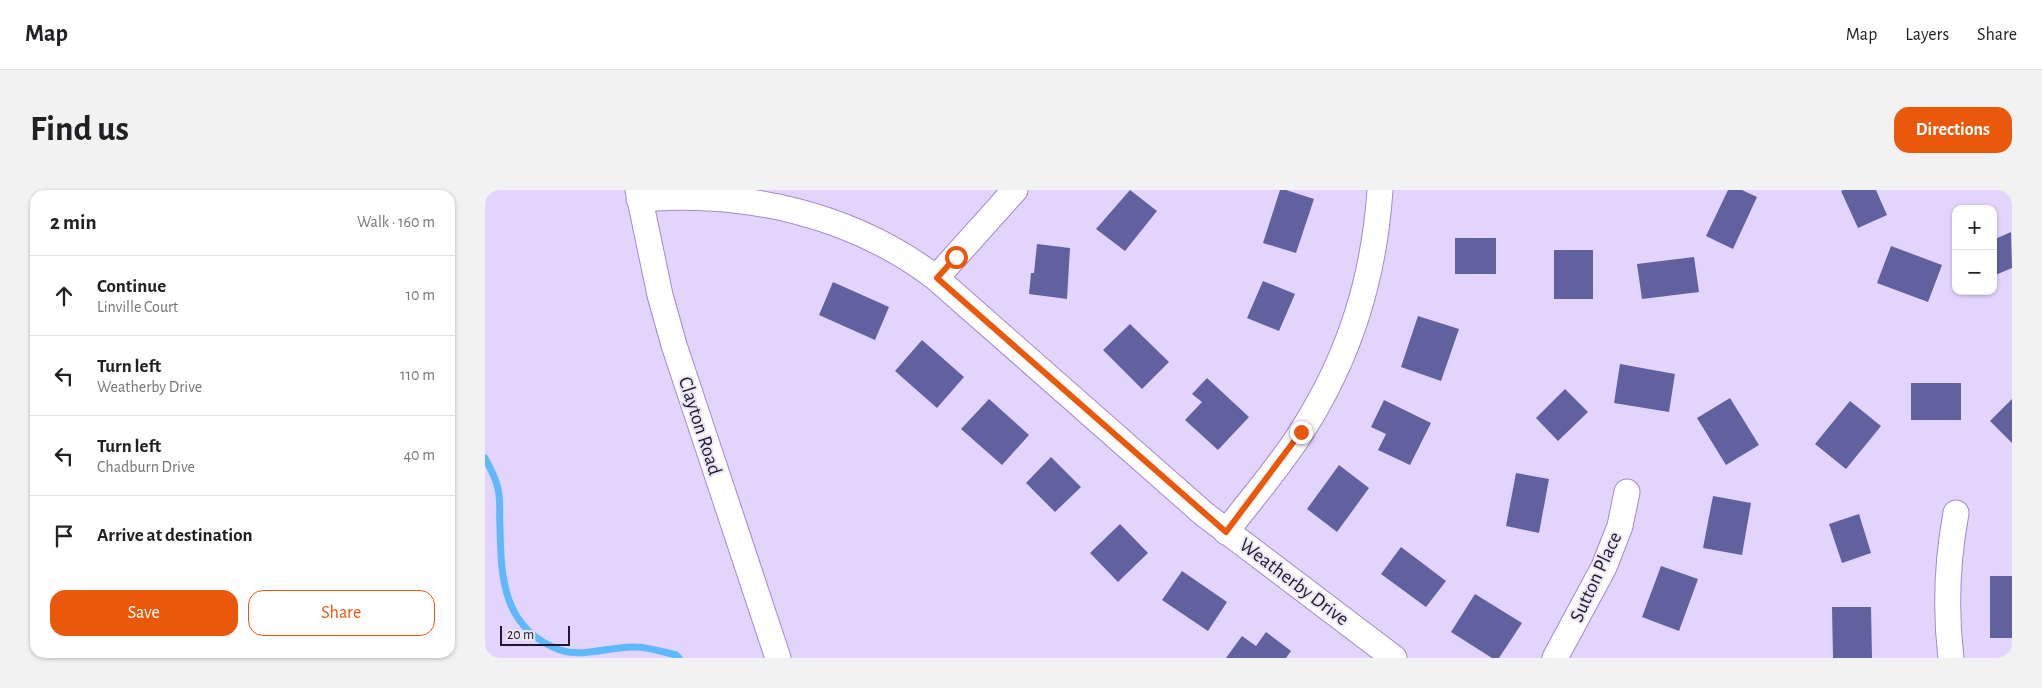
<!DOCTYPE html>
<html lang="en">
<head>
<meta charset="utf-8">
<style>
  body { margin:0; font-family:"Alegreya Sans",sans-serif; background:#f2f2f2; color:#202124 }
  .controls { position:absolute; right:15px; top:15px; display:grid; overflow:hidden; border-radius:10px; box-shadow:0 1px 4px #0004 }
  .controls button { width:45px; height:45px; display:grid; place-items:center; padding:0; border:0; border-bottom:1px solid #e0e0e0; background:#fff; color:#202124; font:25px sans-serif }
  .scale { position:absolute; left:15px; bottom:12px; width:70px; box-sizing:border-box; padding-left:5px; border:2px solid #221730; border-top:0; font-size:14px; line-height:18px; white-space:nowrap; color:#221730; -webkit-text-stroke:4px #ebe6f4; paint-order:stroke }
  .stop { position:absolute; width:15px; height:15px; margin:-11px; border:4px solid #ea580c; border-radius:50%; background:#fff }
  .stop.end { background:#ea580c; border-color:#fff; box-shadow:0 1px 5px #0008 }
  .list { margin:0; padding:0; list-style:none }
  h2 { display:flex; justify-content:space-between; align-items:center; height:65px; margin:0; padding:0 20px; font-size:21px }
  h2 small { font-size:16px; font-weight:400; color:#757577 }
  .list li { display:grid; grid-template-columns:32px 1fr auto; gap:15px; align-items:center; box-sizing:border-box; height:80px; padding:0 20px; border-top:1px solid #e0e0e0 }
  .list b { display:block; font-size:19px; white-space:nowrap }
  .list p { margin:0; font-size:16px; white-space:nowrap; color:#757577 }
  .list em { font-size:16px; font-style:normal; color:#757577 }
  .actions { display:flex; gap:10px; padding:15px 20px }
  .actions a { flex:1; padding:11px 0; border:1px solid #ea580c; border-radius:15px; text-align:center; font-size:18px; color:#ea580c }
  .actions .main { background:#ea580c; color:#fff }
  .icon { flex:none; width:28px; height:28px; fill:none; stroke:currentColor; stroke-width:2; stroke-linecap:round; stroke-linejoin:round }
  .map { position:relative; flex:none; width:1527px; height:468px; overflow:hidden; border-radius:15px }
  header { display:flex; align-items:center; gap:30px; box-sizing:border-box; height:70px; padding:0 25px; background:#fff; border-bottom:1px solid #e0e0e0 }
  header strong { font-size:24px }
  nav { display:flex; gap:28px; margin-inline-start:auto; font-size:18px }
  .intro { display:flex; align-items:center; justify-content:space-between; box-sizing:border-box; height:120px; padding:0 30px }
  h1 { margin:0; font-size:35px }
  .button { padding:12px 22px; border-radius:15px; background:#ea580c; color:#fff; font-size:18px; font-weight:700 }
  main { display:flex; gap:30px; padding:0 30px }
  aside { flex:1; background:#fff; border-radius:15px; box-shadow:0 1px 4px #0004 }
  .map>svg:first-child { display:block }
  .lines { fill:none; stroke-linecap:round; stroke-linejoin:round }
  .stream { stroke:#5eb8f9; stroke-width:7 }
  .building { fill:#61619f }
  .minor-casing { stroke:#a389ca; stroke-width:27 }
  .minor { stroke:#fff; stroke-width:25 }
  .route { stroke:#ea580c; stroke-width:6 }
  .labels { text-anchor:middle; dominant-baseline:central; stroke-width:4; stroke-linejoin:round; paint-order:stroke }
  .street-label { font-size:20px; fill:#221730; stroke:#ebe6f4 }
</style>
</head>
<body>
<header>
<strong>Map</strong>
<nav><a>Map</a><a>Layers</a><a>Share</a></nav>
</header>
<div class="intro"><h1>Find us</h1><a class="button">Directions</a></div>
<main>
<aside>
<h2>2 min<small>Walk · 160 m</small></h2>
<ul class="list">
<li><svg class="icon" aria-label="ahead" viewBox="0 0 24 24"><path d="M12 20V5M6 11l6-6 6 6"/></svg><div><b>Continue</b><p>Linville Court</p></div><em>10 m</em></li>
<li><svg class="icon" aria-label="left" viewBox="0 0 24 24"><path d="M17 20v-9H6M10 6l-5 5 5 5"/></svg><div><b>Turn left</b><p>Weatherby Drive</p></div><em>110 m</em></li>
<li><svg class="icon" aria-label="left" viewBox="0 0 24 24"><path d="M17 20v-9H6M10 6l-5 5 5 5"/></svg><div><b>Turn left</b><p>Chadburn Drive</p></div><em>40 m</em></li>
<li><svg class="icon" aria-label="arrive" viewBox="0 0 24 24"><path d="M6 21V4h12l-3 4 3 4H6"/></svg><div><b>Arrive at destination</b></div></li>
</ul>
<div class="actions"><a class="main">Save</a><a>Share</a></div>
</aside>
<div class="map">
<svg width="1527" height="468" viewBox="0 0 1527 468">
  <rect width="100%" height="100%" fill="#e3d4fd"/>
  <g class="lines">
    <!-- stream -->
    <path class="stream" d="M0,268C5,278 11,288 13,299C16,311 14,325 15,337C16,389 18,439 75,460C99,468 126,456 150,457C163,457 178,462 191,465L194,468"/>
  </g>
  <!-- building -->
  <g class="building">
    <polygon points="645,0 672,21 640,61 611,39"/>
    <polygon points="795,0 801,0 829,9 811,63 778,53"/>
    <polygon points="1243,0 1257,0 1272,7 1248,59 1221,46"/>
    <polygon points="1358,0 1391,0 1402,25 1373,38 1356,1"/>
    <polygon points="1526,42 1527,78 1508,86 1508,50"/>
    <rect x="970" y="48" width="41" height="36"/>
    <polygon points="552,54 585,58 582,109 544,104 546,83 549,83"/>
    <polygon points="1406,56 1457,75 1443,112 1392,93"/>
    <rect x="1069" y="60" width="39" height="49"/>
    <polygon points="1209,67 1214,102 1157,109 1152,74"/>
    <polygon points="778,91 810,104 794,141 762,128"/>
    <polygon points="348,92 404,117 390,150 334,125"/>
    <polygon points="933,126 974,139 956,191 916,177"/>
    <polygon points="645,134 684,172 657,199 618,160"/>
    <polygon points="437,150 479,187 452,218 410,181"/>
    <polygon points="1135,174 1190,184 1184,222 1129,213"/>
    <polygon points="722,188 764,227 733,260 700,230 717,212 707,204"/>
    <rect x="1426" y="193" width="50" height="37"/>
    <polygon points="1080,199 1103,222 1073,251 1051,228"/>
    <polygon points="1245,208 1274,255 1241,275 1212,228"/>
    <polygon points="504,209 544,245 517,275 476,239"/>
    <polygon points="1527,209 1527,253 1505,231"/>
    <polygon points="899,210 946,233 925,275 893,260 901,244 886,237"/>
    <polygon points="1365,211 1396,236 1361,279 1330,254"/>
    <polygon points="566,267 596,297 570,322 541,293"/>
    <polygon points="854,275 884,298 852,342 822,319"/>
    <polygon points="1031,283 1064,289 1054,343 1021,336"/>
    <polygon points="1228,306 1266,313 1257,365 1218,358"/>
    <polygon points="1374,324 1386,363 1357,373 1344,334"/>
    <polygon points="635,334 663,363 633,392 605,363"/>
    <polygon points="916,357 961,391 941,417 896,384"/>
    <polygon points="1176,376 1213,389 1194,441 1157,427"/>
    <polygon points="697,381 742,412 723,441 677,410"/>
    <rect x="1505" y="386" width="22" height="62"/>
    <polygon points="990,404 1037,433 1014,468 1007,468 966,442"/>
    <polygon points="1347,417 1386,417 1387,468 1348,468"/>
    <polygon points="781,442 806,461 801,468 741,468 757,446 771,456"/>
  </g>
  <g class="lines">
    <defs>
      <g id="minor">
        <polyline points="153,0 175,105 189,155 293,468"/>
        <path d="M154,9C260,0 367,24 451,88L719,324L909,468"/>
        <polyline points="451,88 530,0"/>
        <path d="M741,342C766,309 796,275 817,241C865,166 889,88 895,0"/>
        <polyline points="1070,468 1119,377 1135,336 1142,302"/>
        <path d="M1466,468C1460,419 1462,372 1471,323"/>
      </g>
    </defs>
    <!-- minor casing -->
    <use href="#minor" class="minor-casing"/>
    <!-- minor -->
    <use href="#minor" class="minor"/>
  </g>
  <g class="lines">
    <!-- route -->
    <polyline class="route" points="471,67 452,88 741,342 816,242"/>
  </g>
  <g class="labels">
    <!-- street labels -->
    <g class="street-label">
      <text transform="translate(215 236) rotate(72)">Clayton Road</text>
      <text transform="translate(1111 387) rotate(-65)">Sutton Place</text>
      <text transform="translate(809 392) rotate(37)">Weatherby Drive</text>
    </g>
  </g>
</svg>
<div class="controls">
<button>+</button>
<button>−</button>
</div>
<div class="scale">20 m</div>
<div class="stop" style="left:471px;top:67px"></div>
<div class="stop end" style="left:816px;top:242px"></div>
</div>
</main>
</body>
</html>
